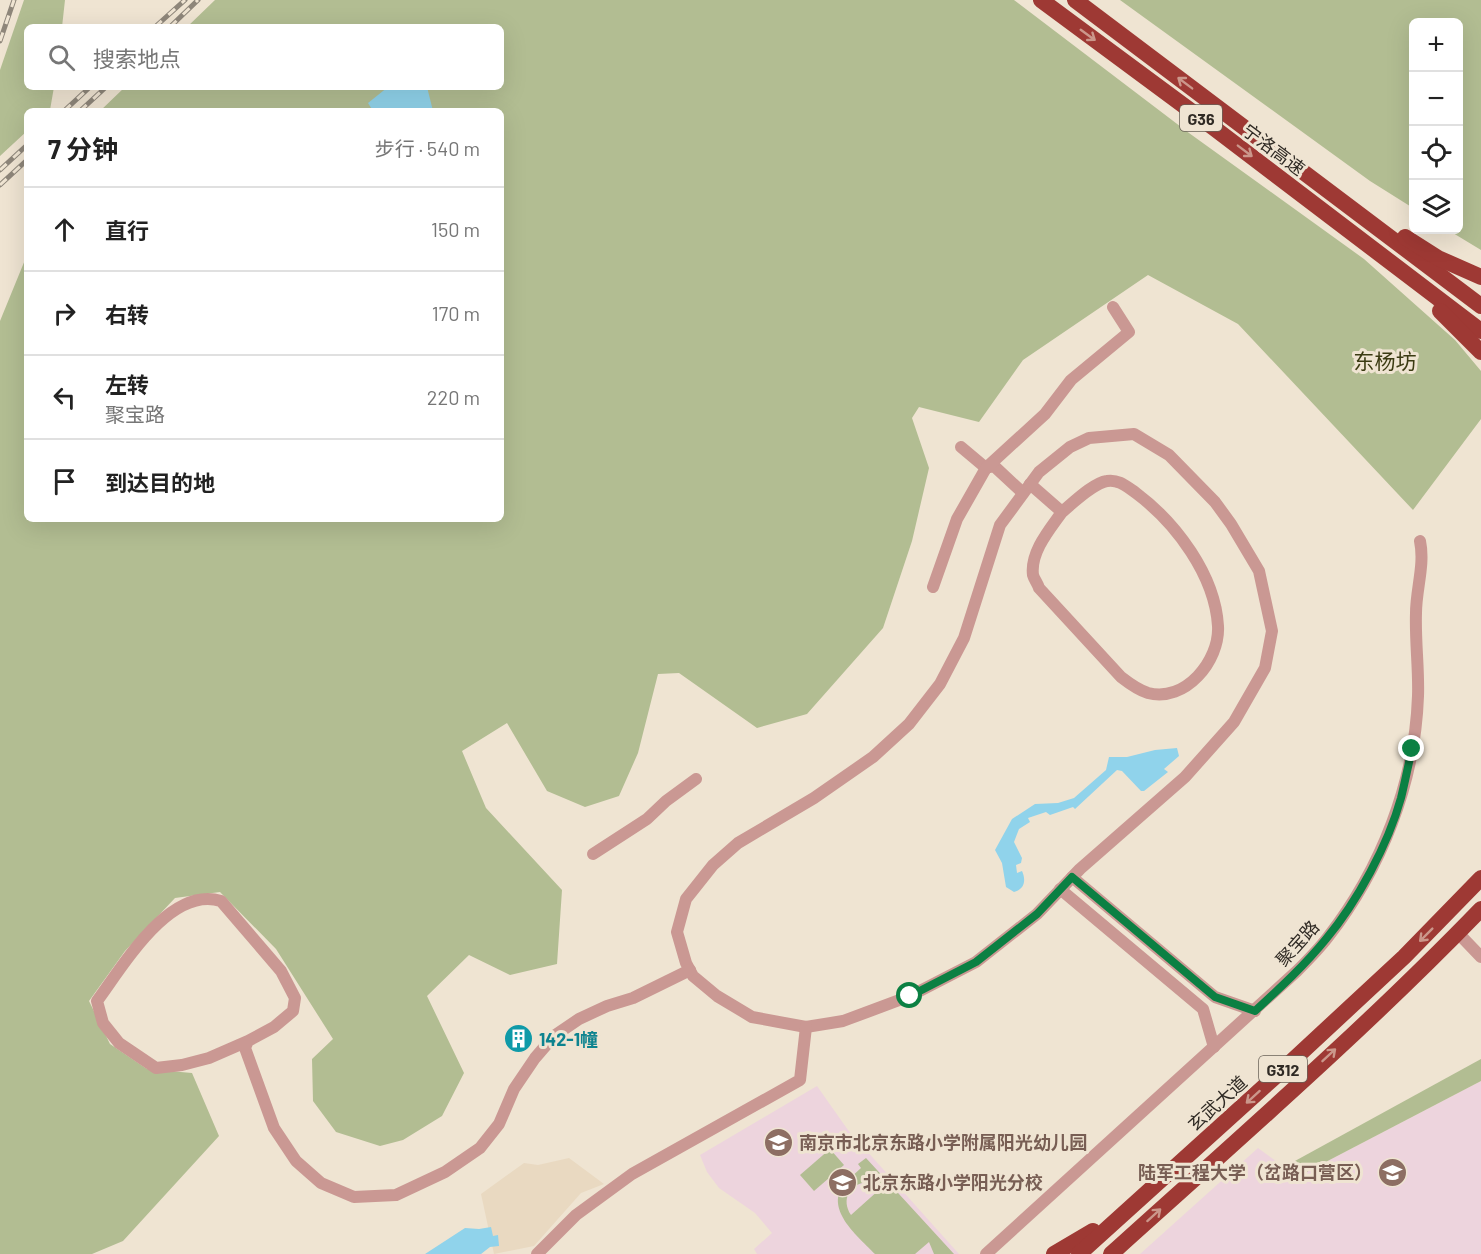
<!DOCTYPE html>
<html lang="zh">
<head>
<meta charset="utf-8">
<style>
  body { margin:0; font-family:Barlow,"Noto Sans SC",sans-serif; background:#f6f6f6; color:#222 }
  .controls { position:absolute; right:18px; top:18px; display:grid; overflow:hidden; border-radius:9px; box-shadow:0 6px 24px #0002 }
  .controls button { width:54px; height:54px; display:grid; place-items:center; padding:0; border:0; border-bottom:2px solid #e0e0e0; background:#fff; color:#222; font:30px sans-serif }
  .stop { position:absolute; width:18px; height:18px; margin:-14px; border:4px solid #0b8043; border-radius:50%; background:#fff }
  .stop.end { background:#0b8043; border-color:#fff; box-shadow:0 2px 6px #0008 }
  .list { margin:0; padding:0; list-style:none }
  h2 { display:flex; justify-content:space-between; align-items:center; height:78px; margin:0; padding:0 24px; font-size:26px }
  h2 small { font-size:20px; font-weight:400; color:#767676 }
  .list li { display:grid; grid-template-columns:39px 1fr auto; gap:18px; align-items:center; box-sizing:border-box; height:84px; padding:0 24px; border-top:2px solid #e0e0e0 }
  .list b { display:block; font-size:22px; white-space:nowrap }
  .list p { margin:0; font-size:20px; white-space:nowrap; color:#767676 }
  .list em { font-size:20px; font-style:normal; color:#767676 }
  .icon { flex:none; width:33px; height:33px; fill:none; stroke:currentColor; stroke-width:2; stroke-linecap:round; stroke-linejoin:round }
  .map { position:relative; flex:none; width:1481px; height:1254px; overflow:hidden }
  .search { position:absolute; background:#fff; box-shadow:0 6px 24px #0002; left:24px; top:24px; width:480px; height:66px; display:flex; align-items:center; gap:15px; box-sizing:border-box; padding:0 21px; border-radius:9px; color:#767676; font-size:22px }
  .panel { position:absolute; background:#fff; box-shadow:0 6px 24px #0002; left:24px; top:108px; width:480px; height:414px; border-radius:9px }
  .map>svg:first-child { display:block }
  .built { fill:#e9d9c1 }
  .education { fill:#edd4dd }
  .green { fill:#b2bd92; fill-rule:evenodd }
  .water { fill:#90d3eb }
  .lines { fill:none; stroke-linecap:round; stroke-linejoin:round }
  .minor { stroke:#ca9893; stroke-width:12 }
  .highway { stroke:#9e3934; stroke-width:16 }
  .rail-casing { stroke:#8e867a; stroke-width:5 }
  .rail { stroke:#efe4d2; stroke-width:3; stroke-dasharray:9; stroke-linecap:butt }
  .oneway { stroke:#cb978b }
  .route { stroke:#0b8043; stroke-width:8 }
  .labels { text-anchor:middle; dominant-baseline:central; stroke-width:6; stroke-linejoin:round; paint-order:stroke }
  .shield { fill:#efe4d2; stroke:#696258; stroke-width:1.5 }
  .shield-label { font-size:16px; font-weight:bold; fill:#2f2a24 }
  .street-label { font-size:18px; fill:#2f2a24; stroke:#efe4d2 }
  .culture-label { font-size:18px; font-weight:bold; fill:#0d838f; stroke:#efe4d2; text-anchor:start }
  .education-label { font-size:18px; font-weight:bold; fill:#785e54; stroke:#efe4d2; text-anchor:start }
  .quarter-label { font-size:21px; fill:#3b3b12; stroke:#efe4d2 }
</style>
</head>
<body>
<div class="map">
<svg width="1481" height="1254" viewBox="0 0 1481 1254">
  <rect width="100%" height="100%" fill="#efe4d2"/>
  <!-- built -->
  <polygon class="built" points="569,1158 604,1184 581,1193 534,1246 494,1254 481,1194 524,1163 538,1165"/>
  <!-- education -->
  <g class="education">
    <polygon points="1481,1081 1481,1254 1140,1254 1258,1148 1284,1167 1295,1178"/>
    <polygon points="817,1086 848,1130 959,1254 757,1254 754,1249 772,1233 755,1213 719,1188 707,1172 700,1155"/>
  </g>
  <!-- green -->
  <g class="green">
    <polygon points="24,0 65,0 62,27 27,27 27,87 54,87 50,110 27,111 27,131 0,156 0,70"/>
    <polygon points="215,0 1014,0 1189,133 1364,259 1455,340 1481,371 1481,419 1413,510 1238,324 1148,275 1023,360 979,422 919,407 912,418 929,468 912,541 883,628 807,714 757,728 679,673 658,674 638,753 619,796 585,807 547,791 507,723 462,751 486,808 562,890 557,964 510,975 469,955 427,996 464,1073 442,1116 403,1140 380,1146 336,1132 313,1101 312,1059 333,1039 276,949 220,892 175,898 125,951 89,1001 110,1044 147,1069 192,1073 219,1136 123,1241 92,1254 0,1254 0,321 27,255 27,519 501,519 501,111 100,111 125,87 501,87 501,27 187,27"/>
    <polygon points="1120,0 1481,0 1481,250 1448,230 1458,230 1458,22 1414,22 1413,208 1370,181"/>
    <polygon points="1481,1059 1481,1081 1295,1178 1284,1167"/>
    <polygon points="830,1149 844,1165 814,1191 800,1175"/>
    <path d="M866,1158L954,1254H934L929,1242L915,1254H875C859,1237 825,1211 843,1185C848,1179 855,1174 861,1168L858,1164ZM867,1182L876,1185L880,1189L851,1215C841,1200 849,1184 867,1182Z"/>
  </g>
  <!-- water -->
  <g class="water">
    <polygon points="388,87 427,87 433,111 373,111 368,103"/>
    <path d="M1177,748L1179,756L1164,769L1168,772L1144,791H1141L1122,771L1117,770L1075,809L1073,807L1050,815L1046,812L1028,818L1030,822L1019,829L1014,842L1022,858L1021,863L1016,865L1017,873L1022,871C1026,880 1025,889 1014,892L1006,887L1002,863L995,850L1012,819L1035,804L1058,803L1074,798L1106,770L1109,757H1127L1155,750Z"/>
    <polygon points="491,1227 493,1236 498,1235 499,1246 490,1247 481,1254 425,1254 465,1228 479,1229"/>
  </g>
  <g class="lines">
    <!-- minor -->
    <g class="minor">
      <polygon points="1134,434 1169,455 1215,502 1231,524 1259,571 1272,631 1265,668 1234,722 1185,777 1080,869 1037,914 976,962 910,996 843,1021 806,1027 752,1017 717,996 693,976 686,963 677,932 686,899 713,865 738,843 814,798 873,757 909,724 940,684 964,638 1000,525 1039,472 1070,447 1089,438"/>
      <polyline points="961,447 986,468 994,466 1023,493"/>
      <path d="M1030,484L1062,512C1050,529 1030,552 1033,575C1034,579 1038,584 1039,588L1121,677C1130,684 1138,690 1148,693C1185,703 1220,661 1218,626C1215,575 1176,523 1136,493C1127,487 1119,479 1107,481C1093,483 1073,503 1062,512"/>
      <polyline points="933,587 957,519 986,468 1045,414 1071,380 1129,332 1113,307"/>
      <polyline points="593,854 647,819 666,801 696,779"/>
      <polyline points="1072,877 1215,997 1255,1011"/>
      <polyline points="1060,889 1203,1009 1214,1047"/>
      <polyline points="1458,933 1481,957"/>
      <path d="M248,1041L209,1058L182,1065L156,1068L119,1043L103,1023L97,1001C123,966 170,885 221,901L281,971L295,998L293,1011L274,1027L248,1041L245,1048L274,1128L296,1161L321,1183L354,1197L396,1195L445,1172L480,1148L499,1124L514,1089L535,1058L554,1036L579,1019L607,1006L633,998L690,970"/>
      <polyline points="537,1254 576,1215 632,1174 800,1080 806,1027"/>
      <path d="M986,1254L1297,971C1308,960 1319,949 1328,937C1381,869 1415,783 1418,696C1419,669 1415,641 1416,613C1416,589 1425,565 1420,541"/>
    </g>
    <!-- highway -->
    <g class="highway">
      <polyline points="1041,0 1214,128 1481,331"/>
      <polyline points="1075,0 1481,306"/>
      <polyline points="1405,237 1438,258 1481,277"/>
      <polyline points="1440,311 1481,352"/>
      <polyline points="1054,1254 1093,1231"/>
      <polyline points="1079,1254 1277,1075 1404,957 1481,878"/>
      <path d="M1111,1254C1236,1141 1364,1030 1481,909"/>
    </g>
    <defs>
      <g id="rail">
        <polyline points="155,27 185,0"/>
        <polyline points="170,27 198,0"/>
        <polyline points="0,41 14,0"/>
        <polyline points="64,111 90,87"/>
        <polyline points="80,111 106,87"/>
        <polyline points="0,170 27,145"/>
        <polyline points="0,185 27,160"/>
      </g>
    </defs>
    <!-- rail casing -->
    <use href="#rail" class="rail-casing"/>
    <!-- rail -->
    <use href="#rail" class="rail"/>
  </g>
  <!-- one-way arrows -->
  <defs><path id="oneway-shaft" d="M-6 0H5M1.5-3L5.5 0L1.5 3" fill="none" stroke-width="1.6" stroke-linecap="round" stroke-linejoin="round" transform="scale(1.5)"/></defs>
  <g class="oneway">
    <use href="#oneway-shaft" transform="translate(1088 35) rotate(36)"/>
    <use href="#oneway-shaft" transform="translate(1185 83) rotate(-143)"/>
    <use href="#oneway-shaft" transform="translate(1245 151) rotate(37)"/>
    <use href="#oneway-shaft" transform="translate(1426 935) rotate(135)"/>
    <use href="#oneway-shaft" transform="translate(1329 1055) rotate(-43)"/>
    <use href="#oneway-shaft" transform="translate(1253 1097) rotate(138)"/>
    <use href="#oneway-shaft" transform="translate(1154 1215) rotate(-42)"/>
  </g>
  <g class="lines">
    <!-- route -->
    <path class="route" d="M910,996L976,962L1037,914L1072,877L1215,997L1255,1011C1280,988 1305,965 1326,939C1357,902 1388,845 1401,798C1405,782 1408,766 1412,749"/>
  </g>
  <!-- icons -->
  <defs>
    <symbol id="building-disc" viewBox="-11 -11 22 22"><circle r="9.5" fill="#0f9aa8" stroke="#efe4d2"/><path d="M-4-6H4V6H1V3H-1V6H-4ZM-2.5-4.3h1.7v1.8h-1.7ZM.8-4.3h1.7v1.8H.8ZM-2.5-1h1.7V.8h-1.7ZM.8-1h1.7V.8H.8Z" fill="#fff"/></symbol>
    <symbol id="school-disc" viewBox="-11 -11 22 22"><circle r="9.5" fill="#8d6e63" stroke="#efe4d2"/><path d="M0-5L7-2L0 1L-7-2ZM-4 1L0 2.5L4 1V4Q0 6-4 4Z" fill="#fff"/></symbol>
    <symbol id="university-disc" viewBox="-11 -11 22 22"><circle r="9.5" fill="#8d6e63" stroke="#efe4d2"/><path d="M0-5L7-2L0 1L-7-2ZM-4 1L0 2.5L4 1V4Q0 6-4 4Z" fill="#fff"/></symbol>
  </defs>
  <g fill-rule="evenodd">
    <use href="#building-disc" x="502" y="1022" width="33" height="33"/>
    <use href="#school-disc" x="762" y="1126" width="33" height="33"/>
    <use href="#university-disc" x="1376" y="1156" width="33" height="33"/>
    <use href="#school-disc" x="826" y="1166" width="33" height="33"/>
  </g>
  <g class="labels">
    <!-- shield labels -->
    <g class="shield">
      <rect x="1180" y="105" width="42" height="26" rx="4.5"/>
      <rect x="1259" y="1056" width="48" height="26" rx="4.5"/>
    </g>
    <g class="shield-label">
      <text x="1201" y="118">G36</text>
      <text x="1283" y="1069">G312</text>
    </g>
    <!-- street labels -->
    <g class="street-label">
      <text transform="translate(1274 149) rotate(37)">宁洛高速</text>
      <text transform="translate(1297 943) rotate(-48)">聚宝路</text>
      <text transform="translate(1217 1103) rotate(-42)">玄武大道</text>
    </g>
    <!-- culture labels -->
    <g class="culture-label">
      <text x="539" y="1039">142-1幢</text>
    </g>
    <!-- education labels -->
    <g class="education-label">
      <text x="799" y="1142">南京市北京东路小学附属阳光幼儿园</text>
      <text x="1372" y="1172" text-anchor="end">陆军工程大学（岔路口营区）</text>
      <text x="863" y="1182">北京东路小学阳光分校</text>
    </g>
    <!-- quarter labels -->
    <g class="quarter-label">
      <text x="1385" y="360">东杨坊</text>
    </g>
  </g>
</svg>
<div class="controls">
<button>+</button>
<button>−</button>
<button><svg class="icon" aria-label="locate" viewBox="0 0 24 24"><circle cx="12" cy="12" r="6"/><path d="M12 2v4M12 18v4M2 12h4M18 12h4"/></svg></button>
<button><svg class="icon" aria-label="layers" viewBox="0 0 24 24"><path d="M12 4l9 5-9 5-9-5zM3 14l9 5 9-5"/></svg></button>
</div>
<div class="stop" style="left:910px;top:996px"></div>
<div class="stop end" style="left:1412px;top:749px"></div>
<div class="search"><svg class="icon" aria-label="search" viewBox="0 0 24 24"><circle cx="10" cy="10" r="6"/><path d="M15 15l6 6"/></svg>搜索地点</div>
<section class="panel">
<h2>7 分钟<small>步行 · 540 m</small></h2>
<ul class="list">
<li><svg class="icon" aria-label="ahead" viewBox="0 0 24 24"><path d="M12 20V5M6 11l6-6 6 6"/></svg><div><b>直行</b></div><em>150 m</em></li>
<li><svg class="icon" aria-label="right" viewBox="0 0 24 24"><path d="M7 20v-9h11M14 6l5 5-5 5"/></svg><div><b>右转</b></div><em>170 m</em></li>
<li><svg class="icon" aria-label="left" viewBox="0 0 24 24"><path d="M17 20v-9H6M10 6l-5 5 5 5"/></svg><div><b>左转</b><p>聚宝路</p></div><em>220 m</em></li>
<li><svg class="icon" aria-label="arrive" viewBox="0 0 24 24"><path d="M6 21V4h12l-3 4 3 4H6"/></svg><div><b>到达目的地</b></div></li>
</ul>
</section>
</div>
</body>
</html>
